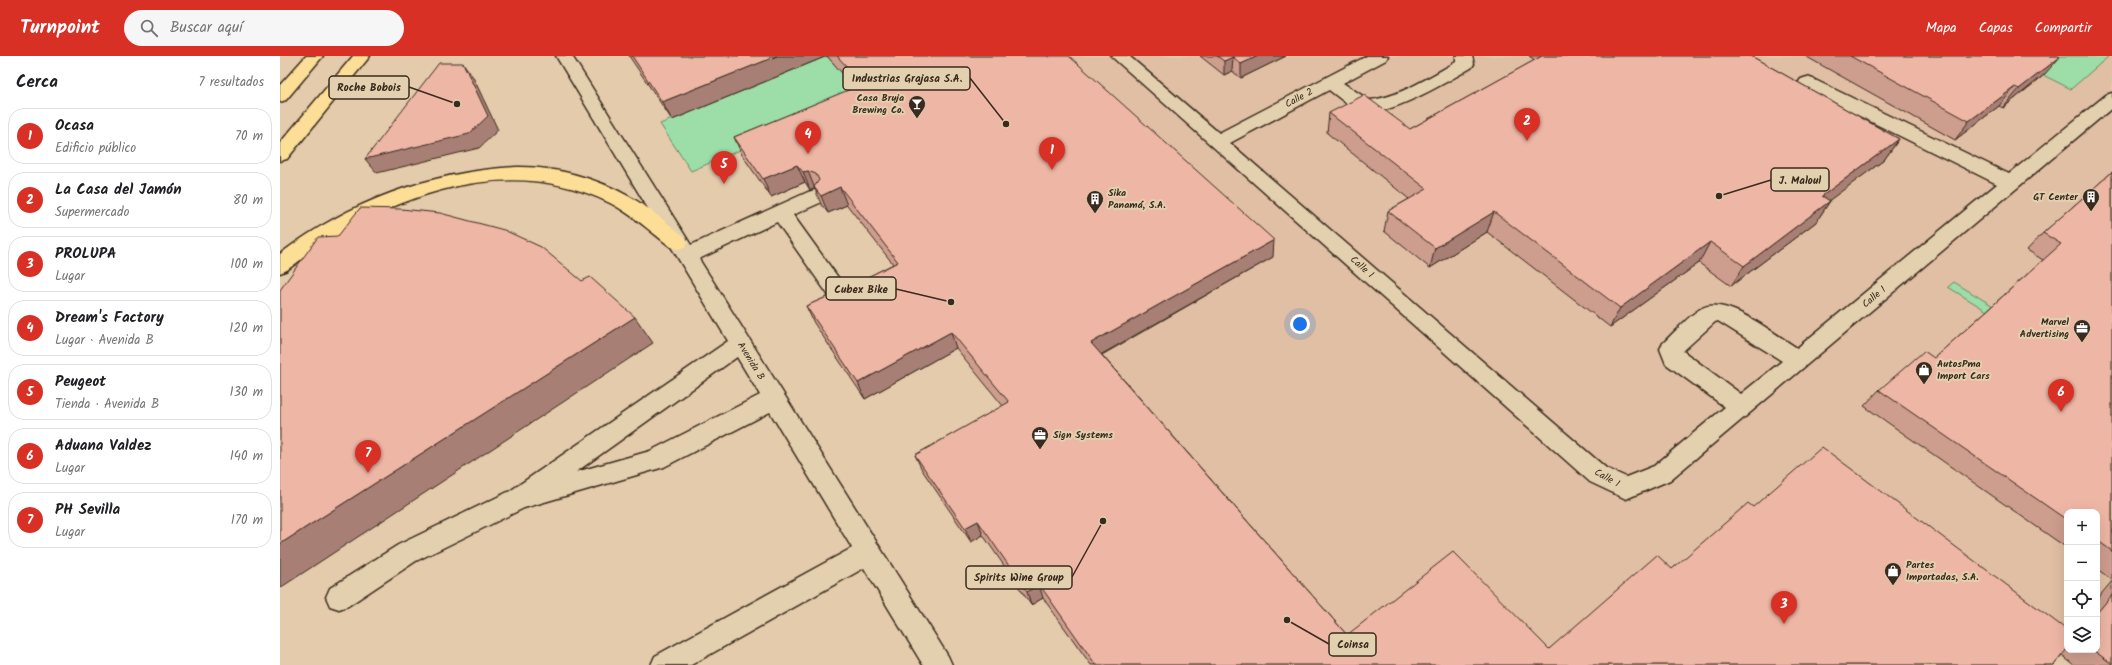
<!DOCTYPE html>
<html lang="es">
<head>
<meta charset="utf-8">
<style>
  body { margin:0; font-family:Kalam,sans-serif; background:#f6f6f6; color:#202124 }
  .controls { position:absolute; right:12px; bottom:12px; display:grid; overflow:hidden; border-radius:8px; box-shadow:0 4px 16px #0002 }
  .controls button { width:36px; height:36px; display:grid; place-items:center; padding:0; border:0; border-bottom:1px solid #e0e0e0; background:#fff; color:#202124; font:20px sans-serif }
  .you { position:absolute; left:1020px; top:268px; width:14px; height:14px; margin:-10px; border:3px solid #fff; border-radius:50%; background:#1a73e8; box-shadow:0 0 0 6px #1a73e833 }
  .badge { display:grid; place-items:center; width:26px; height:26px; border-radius:50%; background:#d93025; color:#fff; font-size:13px; font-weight:700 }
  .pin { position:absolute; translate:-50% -33px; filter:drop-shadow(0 1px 2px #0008) }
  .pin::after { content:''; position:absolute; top:21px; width:14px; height:12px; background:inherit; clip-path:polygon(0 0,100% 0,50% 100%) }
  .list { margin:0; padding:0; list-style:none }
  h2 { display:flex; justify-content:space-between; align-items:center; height:52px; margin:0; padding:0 16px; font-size:17px }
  h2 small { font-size:13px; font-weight:400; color:#757577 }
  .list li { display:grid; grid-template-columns:26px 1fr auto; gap:12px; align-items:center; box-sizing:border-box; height:56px; margin:0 8px 8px; padding:0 8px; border:1px solid #e0e0e0; border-radius:16px }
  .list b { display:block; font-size:15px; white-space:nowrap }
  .list p { margin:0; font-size:13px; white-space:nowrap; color:#757577 }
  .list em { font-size:13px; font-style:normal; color:#757577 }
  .icon { flex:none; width:22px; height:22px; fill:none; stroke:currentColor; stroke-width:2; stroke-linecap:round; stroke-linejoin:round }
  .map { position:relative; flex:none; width:1832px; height:609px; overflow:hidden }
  header { display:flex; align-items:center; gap:24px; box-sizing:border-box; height:56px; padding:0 20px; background:#d93025; color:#fff }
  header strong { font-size:19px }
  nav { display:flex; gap:22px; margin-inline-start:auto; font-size:14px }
  .search { width:280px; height:36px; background:#f6f6f6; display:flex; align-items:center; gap:10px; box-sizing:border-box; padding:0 14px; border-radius:22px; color:#757577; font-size:15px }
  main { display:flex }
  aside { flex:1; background:#fff }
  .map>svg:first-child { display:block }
  .built { fill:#e0bfa4 }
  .green { fill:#9cdda8; stroke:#6c8463 }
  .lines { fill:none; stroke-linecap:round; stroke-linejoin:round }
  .minor-casing { stroke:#3b2a1e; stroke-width:3 }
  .highway-casing { stroke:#3b2a1e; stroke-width:3 }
  .minor { fill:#e2d0ae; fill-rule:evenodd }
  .highway { fill:#fcde96; fill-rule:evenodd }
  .wall { fill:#cd9d8e; stroke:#3b2a1e }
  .shaded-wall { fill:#a77f74; stroke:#3b2a1e }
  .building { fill:#eeb6a5; stroke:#3b2a1e }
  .labels { text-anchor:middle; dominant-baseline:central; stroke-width:4; stroke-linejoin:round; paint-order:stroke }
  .poi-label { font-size:10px; font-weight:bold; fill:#3b2a1e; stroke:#e2d0ae; text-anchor:start }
  .street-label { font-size:10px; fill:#3b2a1e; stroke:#e2d0ae }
  .leader { fill:none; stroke:#3b2a1e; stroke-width:1.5 }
  .callout-dot { fill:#3b2a1e; stroke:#e2d0ae; stroke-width:1.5 }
  .callout { fill:#e2d0ae; stroke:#3b2a1e; stroke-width:1.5 }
  .callout-label { font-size:11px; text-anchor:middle; font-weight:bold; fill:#3b2a1e }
</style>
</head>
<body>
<header>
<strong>Turnpoint</strong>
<div class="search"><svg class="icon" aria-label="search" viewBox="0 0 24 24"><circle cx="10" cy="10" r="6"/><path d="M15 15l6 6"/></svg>Buscar aquí</div>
<nav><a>Mapa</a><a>Capas</a><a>Compartir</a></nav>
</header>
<main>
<aside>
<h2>Cerca<small>7 resultados</small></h2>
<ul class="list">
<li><span class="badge">1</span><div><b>Ocasa</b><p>Edificio público</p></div><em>70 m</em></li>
<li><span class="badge">2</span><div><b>La Casa del Jamón</b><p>Supermercado</p></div><em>80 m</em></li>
<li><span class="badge">3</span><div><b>PROLUPA</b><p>Lugar</p></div><em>100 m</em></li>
<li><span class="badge">4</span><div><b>Dream's Factory</b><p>Lugar · Avenida B</p></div><em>120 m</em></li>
<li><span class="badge">5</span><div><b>Peugeot</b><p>Tienda · Avenida B</p></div><em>130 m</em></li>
<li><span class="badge">6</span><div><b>Aduana Valdez</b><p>Lugar</p></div><em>140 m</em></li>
<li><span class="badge">7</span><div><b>PH Sevilla</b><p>Lugar</p></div><em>170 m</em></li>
</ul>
</aside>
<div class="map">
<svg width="1832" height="609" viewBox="0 0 1832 609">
  <rect width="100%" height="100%" fill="#e4cbac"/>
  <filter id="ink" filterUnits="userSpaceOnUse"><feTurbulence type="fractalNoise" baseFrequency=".025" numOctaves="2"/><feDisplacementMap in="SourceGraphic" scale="8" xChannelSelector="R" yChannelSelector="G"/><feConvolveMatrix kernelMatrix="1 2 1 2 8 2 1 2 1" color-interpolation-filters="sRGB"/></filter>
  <g filter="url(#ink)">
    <!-- built -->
    <polygon class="built" points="548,0 1832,0 1832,525 1817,543 1817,456 1787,456 1787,578 1078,609"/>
    <!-- green -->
    <g class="green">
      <polygon points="547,0 584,41 411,115 380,68"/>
      <polygon points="1725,0 1829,0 1791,33"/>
      <polygon points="1674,226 1832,323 1707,255 1668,231"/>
    </g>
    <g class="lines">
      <defs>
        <g id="minor">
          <path d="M276,0H292L411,189L528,136L535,134L542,136L545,141L542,146L513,159L570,238L573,244L570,250L563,252L556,250L497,166L419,203L668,600L672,609H643L584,512L411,609H371L375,600L572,492L490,356L384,411L244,452L136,505L68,550L59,553L50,550L46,541L50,532L118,489L230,435L448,285ZM457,301L480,339L370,395L296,416Z"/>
          <path d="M831,0H849L939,77L1087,0H1108L1106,4L1063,27L1089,44C1116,43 1153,19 1176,6V0H1192L1194,8L1191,12C1168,25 1112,59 1086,56C1072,54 1060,42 1049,34L950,87L1326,412L1346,421L1374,410L1445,351L1386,308L1380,293L1383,287C1394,277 1409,259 1422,252C1446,239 1496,279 1517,292L1717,128L1521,31L1518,27L1521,23L1527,21L1533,23L1729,118L1826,39L1832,37V52L1390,424L1346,443L1310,426ZM1438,265L1502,305L1461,338L1403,295L1435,266Z"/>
        </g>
        <g id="highway">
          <polygon points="26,0 43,0 6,44 0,46 0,29"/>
          <polygon points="73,0 90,0 7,103 0,105 0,87"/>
          <path d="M236,111C274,110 317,122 350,141C370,152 387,167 405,181L408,186L405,191L398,193L391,191C371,176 352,158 330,147C220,92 97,145 7,214L0,217V198C69,146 149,116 236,111Z"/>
        </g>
      </defs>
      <!-- minor casing -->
      <use href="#minor" class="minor-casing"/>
      <!-- highway casing -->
      <use href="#highway" class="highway-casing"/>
      <!-- minor -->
      <use href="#minor" class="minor"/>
      <!-- highway -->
      <use href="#highway" class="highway"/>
    </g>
    <!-- wall -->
    <g class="wall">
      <polygon points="349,0 767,0 993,201 822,299 1067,579 1269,593 1392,513 1473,451 1787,574 1787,594 1817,594 1817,543 1832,525 1832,609 1794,609 1782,600 1774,609 811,609 763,542 751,549 703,479 691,486 642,414 635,399 723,350 676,292 585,343 534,267 526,250 563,234 613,208 567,149 548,157 541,148 535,133 530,134 525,126 491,141 462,99 454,81 575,32 547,0 392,64"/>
      <polygon points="920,0 1006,0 961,22 952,15 944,19"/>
      <polygon points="1249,0 1471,0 1619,83 1604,104 1549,144 1550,145 1536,166 1451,230 1419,207 1330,271 1207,176 1150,212 1104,175 1108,155 1129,143 1047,77 1049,57 1130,73 1255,4"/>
      <polygon points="1525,0 1778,0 1764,19 1723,52 1719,50 1675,84"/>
      <polygon points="1832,116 1832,524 1817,513 1817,456 1787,456 1787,492 1584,350 1599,334 1654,302 1763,204 1747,194 1763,177"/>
    </g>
    <!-- shaded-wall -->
    <g class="shaded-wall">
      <polygon points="497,0 547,0 392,64 382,46"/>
      <polygon points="978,0 1006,0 961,22 961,8"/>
      <polygon points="953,1 952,15 944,19 944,5"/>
      <polygon points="1780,1 1764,19 1723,52 1739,33"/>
      <polygon points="183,7 193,21 218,74 199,92 97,117 85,103"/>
      <polygon points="1735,31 1719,50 1675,84 1689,65"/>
      <polygon points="1619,83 1604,104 1528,160 1542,140"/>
      <polygon points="517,109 525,126 491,141 483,123"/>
      <polygon points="528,115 535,133 534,131 535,133 530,134 523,116"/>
      <polygon points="560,131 567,149 548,157 541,140"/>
      <polygon points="1550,145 1536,166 1451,230 1464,210"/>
      <polygon points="1214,156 1207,176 1150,212 1155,192"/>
      <polygon points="994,184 993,201 813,303 811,287"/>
      <polygon points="1430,186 1419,207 1330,271 1340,252"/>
      <polygon points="355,261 373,287 0,532 0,488"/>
      <polygon points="671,276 676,292 585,343 578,327"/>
      <polygon points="698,465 703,479 691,486 685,472"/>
      <polygon points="759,528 763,542 751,549 747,536"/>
    </g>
    <!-- building -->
    <g class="building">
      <polygon points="352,0 497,0 382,46"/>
      <polygon points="557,0 767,0 768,1 770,0 789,0 994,184 811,287 1067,579 1173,496 1269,593 1377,499 1392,513 1468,447 1473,451 1542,391 1787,574 1787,593 1774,609 816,609 759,528 747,536 698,465 685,472 635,399 729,346 671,276 578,327 526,250 563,234 565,232 618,206 560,131 541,140 534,131 539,124 536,118 528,115 523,116 517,109 483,123 454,81 583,28"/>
      <polygon points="937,0 978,0 961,8 953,1 944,5"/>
      <polygon points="1262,0 1471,0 1619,83 1542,140 1550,145 1464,210 1430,186 1340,252 1214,156 1155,192 1108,155 1147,133 1049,57 1084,39 1130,73"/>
      <polygon points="1570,0 1778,0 1780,1 1739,33 1735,31 1689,65"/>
      <polygon points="159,7 183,7 208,60 189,78 85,103"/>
      <polygon points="1832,116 1832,495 1817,484 1817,456 1787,456 1787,464 1599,334 1644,295 1654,302 1781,188 1763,177"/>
      <polygon points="80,152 121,153 160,157 224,174 261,191 302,225 310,221 355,261 0,488 0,234 38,181 58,180"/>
      <polygon points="1832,539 1832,608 1813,594 1817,594 1817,557"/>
    </g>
  </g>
  <!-- icons -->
  <defs>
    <symbol id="bar-pin" viewBox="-11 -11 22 30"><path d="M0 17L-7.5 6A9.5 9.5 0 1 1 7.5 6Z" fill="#3b2a1e" stroke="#e2d0ae"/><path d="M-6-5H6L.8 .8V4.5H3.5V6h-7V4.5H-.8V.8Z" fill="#fff"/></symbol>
    <symbol id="building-pin" viewBox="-11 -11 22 30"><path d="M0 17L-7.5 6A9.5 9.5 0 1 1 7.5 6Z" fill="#3b2a1e" stroke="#e2d0ae"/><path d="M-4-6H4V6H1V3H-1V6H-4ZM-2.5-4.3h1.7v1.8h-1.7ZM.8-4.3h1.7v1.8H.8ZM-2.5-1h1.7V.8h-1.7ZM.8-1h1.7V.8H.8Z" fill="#fff"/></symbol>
    <symbol id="office-pin" viewBox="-11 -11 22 30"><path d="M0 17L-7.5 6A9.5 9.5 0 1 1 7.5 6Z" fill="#3b2a1e" stroke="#e2d0ae"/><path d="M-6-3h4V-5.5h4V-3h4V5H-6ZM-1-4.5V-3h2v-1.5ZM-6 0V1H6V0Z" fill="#fff"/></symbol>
    <symbol id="shop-pin" viewBox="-11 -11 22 30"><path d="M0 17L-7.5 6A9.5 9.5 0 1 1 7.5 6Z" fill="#3b2a1e" stroke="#e2d0ae"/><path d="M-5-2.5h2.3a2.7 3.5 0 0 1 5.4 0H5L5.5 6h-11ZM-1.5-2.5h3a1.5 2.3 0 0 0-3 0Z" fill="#fff"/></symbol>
  </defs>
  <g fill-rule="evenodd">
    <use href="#bar-pin" x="627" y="38" width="20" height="27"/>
    <use href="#building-pin" x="1801" y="131" width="20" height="27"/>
    <use href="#building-pin" x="805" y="133" width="20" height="27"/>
    <use href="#office-pin" x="1792" y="262" width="20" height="27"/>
    <use href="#shop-pin" x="1634" y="304" width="20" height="27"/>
    <use href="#office-pin" x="750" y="369" width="20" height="27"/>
    <use href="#shop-pin" x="1603" y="505" width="20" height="27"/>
  </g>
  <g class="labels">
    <!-- poi labels -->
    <g class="poi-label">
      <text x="624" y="42" text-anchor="end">Casa Bruja<tspan x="624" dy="12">Brewing Co.</tspan></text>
      <text x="828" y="137">Sika<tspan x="828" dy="12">Panamá, S.A.</tspan></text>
      <text x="1798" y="141" text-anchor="end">GT Center</text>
      <text x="1789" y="266" text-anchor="end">Marvel<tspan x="1789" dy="12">Advertising</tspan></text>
      <text x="1657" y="308">AutosPma<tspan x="1657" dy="12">Import Cars</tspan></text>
      <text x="773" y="379">Sign Systems</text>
      <text x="1626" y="509">Partes<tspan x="1626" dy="12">Importadas, S.A.</tspan></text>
    </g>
    <!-- street labels -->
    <g class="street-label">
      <text transform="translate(1019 42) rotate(-28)">Calle 2</text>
      <text transform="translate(1082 211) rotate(41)">Calle 1</text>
      <text transform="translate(1594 241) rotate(-40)">Calle 1</text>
      <text transform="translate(471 305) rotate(58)">Avenida B</text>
      <text transform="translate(1327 422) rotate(29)">Calle 1</text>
    </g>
  </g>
  <!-- callouts -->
  <path class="leader" d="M726 68L690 22M177 48L129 31M1439 140L1491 124M671 246L616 233M823 465L792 521M1007 564L1049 588"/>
  <g class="callout-dot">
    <circle cx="726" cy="68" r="4"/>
    <circle cx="177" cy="48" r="4"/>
    <circle cx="1439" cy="140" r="4"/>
    <circle cx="671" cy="246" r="4"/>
    <circle cx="823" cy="465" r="4"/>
    <circle cx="1007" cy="564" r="4"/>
  </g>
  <g class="callout">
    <rect x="563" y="11" width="127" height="23" rx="4"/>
    <rect x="49" y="20" width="80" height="23" rx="4"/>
    <rect x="1491" y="112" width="58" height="23" rx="4"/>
    <rect x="546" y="221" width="70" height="23" rx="4"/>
    <rect x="686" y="510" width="106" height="23" rx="4"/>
    <rect x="1049" y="577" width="47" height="23" rx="4"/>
  </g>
  <g class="callout-label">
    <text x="627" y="26">Industrias Grajasa S.A.</text>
    <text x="89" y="35">Roche Bobois</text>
    <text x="1520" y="128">J. Maloul</text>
    <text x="581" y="237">Cubex Bike</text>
    <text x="739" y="525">Spirits Wine Group</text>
    <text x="1073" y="592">Coinsa</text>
  </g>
</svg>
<div class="controls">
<button>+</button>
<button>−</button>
<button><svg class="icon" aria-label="locate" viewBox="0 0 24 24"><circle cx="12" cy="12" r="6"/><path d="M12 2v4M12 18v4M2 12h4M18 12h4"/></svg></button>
<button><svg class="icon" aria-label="layers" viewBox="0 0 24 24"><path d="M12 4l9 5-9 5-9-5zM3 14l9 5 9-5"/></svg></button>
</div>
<div class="you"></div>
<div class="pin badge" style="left:772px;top:114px">1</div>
<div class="pin badge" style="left:1247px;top:85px">2</div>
<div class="pin badge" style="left:1504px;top:568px">3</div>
<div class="pin badge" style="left:528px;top:98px">4</div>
<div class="pin badge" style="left:444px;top:128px">5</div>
<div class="pin badge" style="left:1781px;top:356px">6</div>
<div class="pin badge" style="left:88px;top:417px">7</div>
</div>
</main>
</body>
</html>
